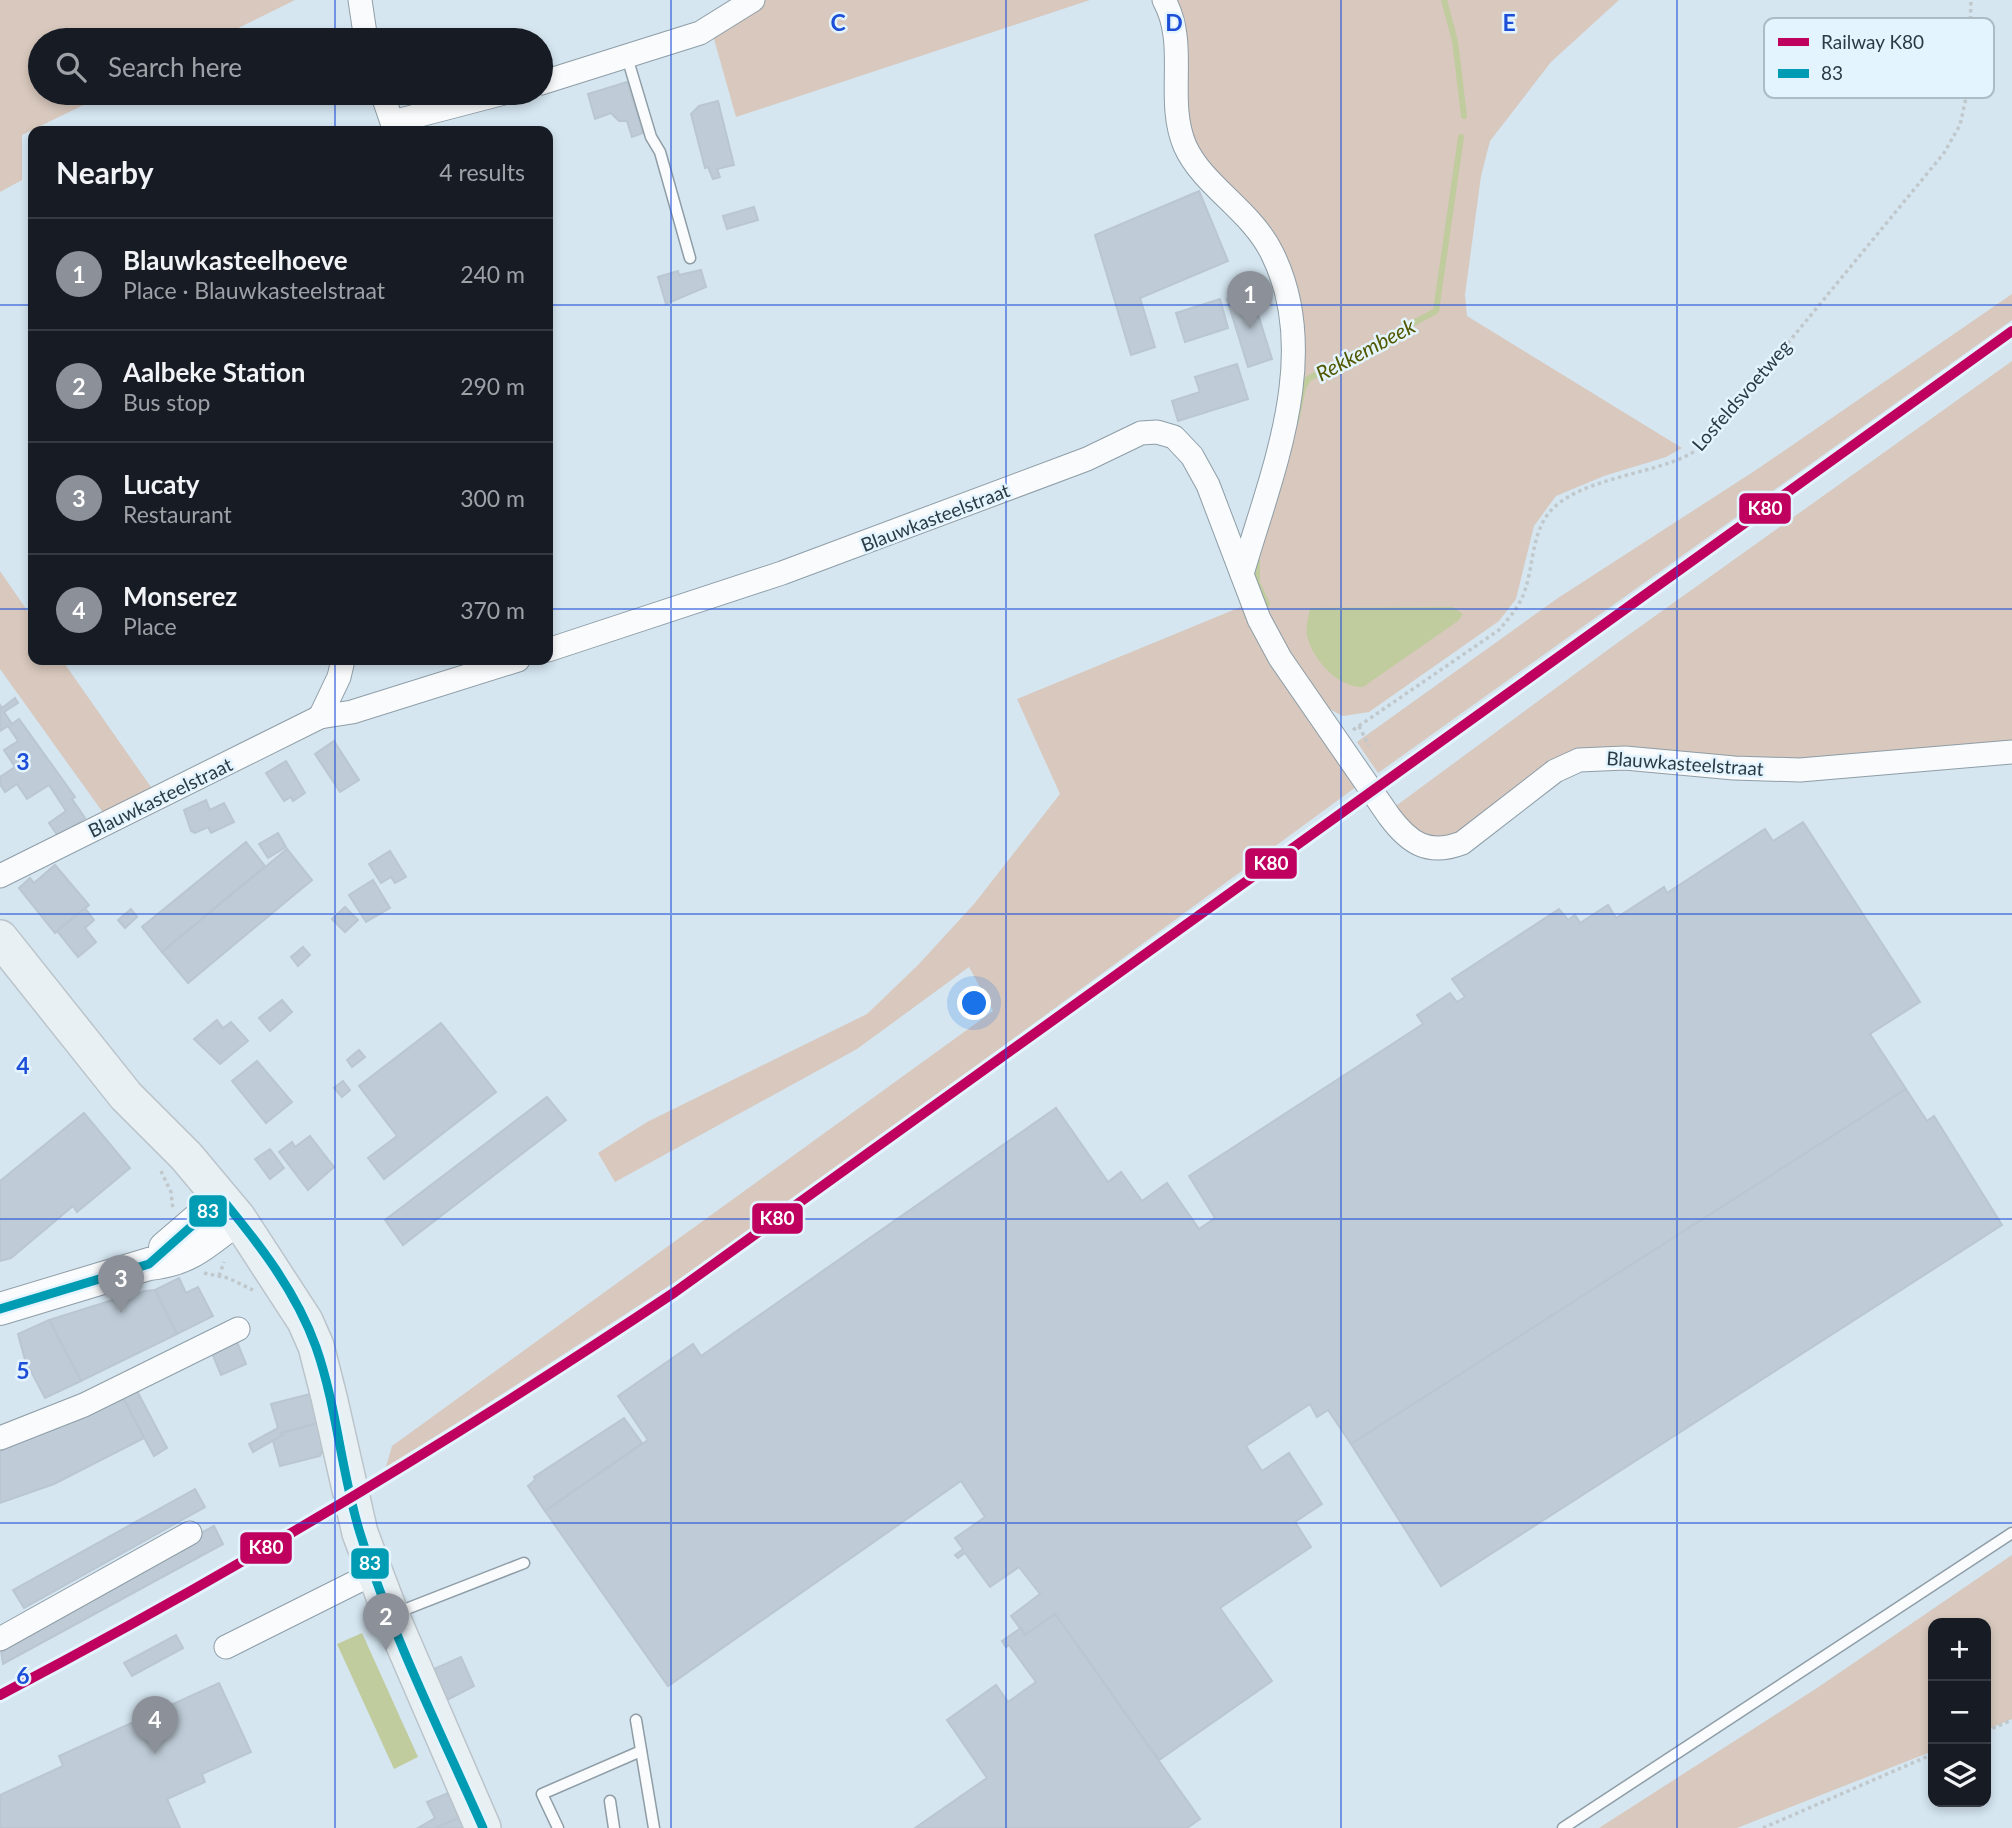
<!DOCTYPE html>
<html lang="en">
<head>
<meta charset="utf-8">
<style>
  body { margin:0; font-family:Lato,sans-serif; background:#242831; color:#f1f3f6 }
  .controls { position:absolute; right:21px; bottom:21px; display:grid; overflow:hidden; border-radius:14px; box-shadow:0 4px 10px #0003 }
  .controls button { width:63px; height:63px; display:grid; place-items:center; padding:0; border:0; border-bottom:2px solid #363941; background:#171b24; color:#f1f3f6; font:35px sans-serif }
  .you { position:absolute; left:975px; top:1004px; width:24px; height:24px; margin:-18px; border:5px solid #fff; border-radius:50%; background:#1a73e8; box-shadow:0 0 0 10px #1a73e833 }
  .badge { display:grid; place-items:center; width:46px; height:46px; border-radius:50%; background:#8c9099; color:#fff; font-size:23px; font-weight:700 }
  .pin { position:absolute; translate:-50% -58px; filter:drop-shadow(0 2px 4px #0008) }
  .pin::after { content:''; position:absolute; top:37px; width:24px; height:21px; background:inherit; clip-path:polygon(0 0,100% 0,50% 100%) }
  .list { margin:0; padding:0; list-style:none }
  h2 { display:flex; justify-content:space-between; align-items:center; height:91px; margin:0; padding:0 28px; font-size:30px }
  h2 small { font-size:23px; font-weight:400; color:#9ea1a6 }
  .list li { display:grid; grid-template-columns:46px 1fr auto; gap:21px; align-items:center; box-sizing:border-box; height:112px; padding:0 28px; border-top:2px solid #363941 }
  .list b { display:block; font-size:26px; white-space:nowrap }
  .list p { margin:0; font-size:23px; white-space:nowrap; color:#9ea1a6 }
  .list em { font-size:23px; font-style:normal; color:#9ea1a6 }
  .icon { flex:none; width:38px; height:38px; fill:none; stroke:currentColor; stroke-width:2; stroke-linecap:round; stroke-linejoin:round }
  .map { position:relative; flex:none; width:2012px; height:1828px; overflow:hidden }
  .search { position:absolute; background:#171b24; box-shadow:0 4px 10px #0003; left:28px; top:28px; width:525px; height:77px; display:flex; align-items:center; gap:18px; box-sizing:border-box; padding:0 24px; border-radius:38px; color:#9ea1a6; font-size:26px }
  .panel { position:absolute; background:#171b24; box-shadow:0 4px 10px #0003; left:28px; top:126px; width:525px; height:539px; border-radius:14px }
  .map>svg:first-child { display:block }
  .green { fill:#d8c8bd }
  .water { fill:#c1cc9e }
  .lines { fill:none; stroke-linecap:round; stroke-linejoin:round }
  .stream { stroke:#c1cc9e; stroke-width:6 }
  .building { fill:#bfccd7; stroke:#bac6d1; stroke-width:2 }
  .lane-casing { stroke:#8e9da6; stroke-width:13 }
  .street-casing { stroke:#8e9da6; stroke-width:25 }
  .secondary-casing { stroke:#8e9da6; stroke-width:34 }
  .primary-casing { stroke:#bac4ca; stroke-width:38 }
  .path { stroke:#c1c8cc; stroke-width:3.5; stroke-dasharray:3.5 3.5; stroke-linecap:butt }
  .lane { stroke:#f9fbfd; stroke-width:10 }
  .street { stroke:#f9fbfd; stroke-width:23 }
  .secondary { stroke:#f9fbfd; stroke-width:32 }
  .primary { stroke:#e9f0f4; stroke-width:35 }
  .bus-1-casing { stroke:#e4f4fe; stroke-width:14 }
  .bus-1 { stroke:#009cb4; stroke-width:9 }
  .rail-1-casing { stroke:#e4f4fe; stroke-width:16 }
  .rail-1 { stroke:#bf005f; stroke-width:10 }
  .grid { fill:none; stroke:#1d4ed8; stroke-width:2; stroke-opacity:0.55 }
  .labels { text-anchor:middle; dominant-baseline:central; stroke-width:5; stroke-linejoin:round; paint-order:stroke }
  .street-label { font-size:19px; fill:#2b3b44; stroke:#e4f4fe }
  .water-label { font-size:21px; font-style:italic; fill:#525800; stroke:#e4f4fe }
  .key { fill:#e4f4fe; stroke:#acbcc6; stroke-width:2 }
  .key-label { font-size:19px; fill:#2b3b44 }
  .grid-label { font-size:23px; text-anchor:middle; font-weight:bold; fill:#1d4ed8; stroke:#e4f4fe; stroke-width:5; stroke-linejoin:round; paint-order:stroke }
  .line-badge { stroke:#e4f4fe; stroke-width:2.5 }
  .badge-label { font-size:19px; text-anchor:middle; font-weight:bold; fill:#fff }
</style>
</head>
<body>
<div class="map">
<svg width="2012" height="1828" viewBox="0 0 2012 1828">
  <rect width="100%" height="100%" fill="#d5e6f1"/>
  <!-- green -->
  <g class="green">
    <polygon points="0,0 295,0 214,40 40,40 40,93 108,93 22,135 22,180 0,192"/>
    <polygon points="764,0 1090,0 736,117 712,32"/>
    <path d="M1172,0H1619L1551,62L1490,141L1481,176L1465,295L1467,316L1682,448L1666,457L1604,476L1556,496L1534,526L1516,599L1499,621L1369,712L1343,716C1296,697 1270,620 1249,577L1296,406L1294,307L1216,177L1186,137Z"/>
    <polygon points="2012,294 2012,320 1378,773 1357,742 1558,598 1756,470"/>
    <polygon points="2012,361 2012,760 1799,776 1577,757 1464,837 1420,837 1393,808 1613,646"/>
    <polygon points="0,571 33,619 33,660 62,660 153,790 104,814 0,669"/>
    <polygon points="1248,604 1360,784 814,1185 678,1280 385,1470 392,1446 993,1011 969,967 857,1049 615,1182 598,1153 647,1122 867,1014 918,965 974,904 1060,794 1017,699"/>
    <polygon points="2012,1555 2012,1719 1986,1730 1986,1623 1933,1623 1933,1751 1737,1828 1599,1828 1817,1688"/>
  </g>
  <!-- water -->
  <g class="water">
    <path d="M1453,607L1463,614L1458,621L1363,687C1338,688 1313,660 1307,636C1305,628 1309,616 1310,608Z"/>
    <polygon points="362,1633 418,1757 394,1769 337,1644"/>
  </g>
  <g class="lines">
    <!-- stream -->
    <g class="stream">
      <polyline points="1444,0 1455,41 1464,116"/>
      <polyline points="1296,421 1303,388 1308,379 1436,311 1461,137"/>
      <polyline points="1257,556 1257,583 1267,604"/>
    </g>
  </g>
  <!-- building -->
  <g class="building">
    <polygon points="627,82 643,133 632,137 627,121 619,121 611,113 595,119 588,94"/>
    <polygon points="718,101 734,165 717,169 720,177 713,179 708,167 705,168 691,114 699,106"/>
    <polygon points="1199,191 1228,261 1140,298 1155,347 1131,355 1095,235"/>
    <polygon points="754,207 758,220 727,229 723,216"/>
    <polygon points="701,270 706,287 666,304 658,277 678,271 679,275"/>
    <polygon points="1251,292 1272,359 1248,367 1227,299"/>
    <polygon points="1220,299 1228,328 1185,342 1176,313"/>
    <polygon points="1237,364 1248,399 1178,421 1172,401 1200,392 1195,377"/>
    <polygon points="15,698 18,703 4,712 12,724 19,719 75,797 72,799 85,818 58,836 49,823 66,811 49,785 27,799 17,784 5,792 0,784 0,777 15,767 4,750 18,741 8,726 0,731 0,705 2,708"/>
    <polygon points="334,741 359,780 340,792 315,754"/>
    <polygon points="286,761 305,793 293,801 291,797 284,801 266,773"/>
    <polygon points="206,800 210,810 224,803 234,822 211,833 208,827 195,833 191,831 184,810"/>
    <polygon points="1803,822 1920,1002 1870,1034 1906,1089 1351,1444 1328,1410 1317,1417 1310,1404 1246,1446 1262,1471 1289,1453 1322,1504 1295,1522 1311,1547 1220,1608 1272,1681 1159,1760 1055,1614 1025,1635 1011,1616 1040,1594 1019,1567 990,1587 965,1553 958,1558 955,1555 963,1549 955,1538 985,1517 961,1481 668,1686 545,1511 648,1440 618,1396 693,1344 701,1356 1056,1108 1108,1182 1121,1172 1142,1201 1167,1183 1199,1229 1215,1218 1189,1176 1423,1024 1417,1015 1450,993 1457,1002 1465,997 1452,979 1559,909 1568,920 1575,915 1580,923 1608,905 1616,918 1664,887 1667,893 1765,829 1773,841"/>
    <polygon points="278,833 286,847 268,858 259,844"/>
    <polygon points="246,842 265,866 162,952 142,927"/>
    <polygon points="287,849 312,880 188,983 162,952"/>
    <polygon points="390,851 406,877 395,883 391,877 381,883 369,864"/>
    <polygon points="55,865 89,905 55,933 19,888 30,878 34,883"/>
    <polygon points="373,880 390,908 366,922 349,895"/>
    <polygon points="345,907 358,920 345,932 332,919"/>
    <polygon points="85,908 94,920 85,928 96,942 78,957 57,931"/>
    <polygon points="131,909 137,917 125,928 118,920"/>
    <polygon points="303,947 310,955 298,966 291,957"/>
    <polygon points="282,1000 292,1012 270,1031 259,1018"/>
    <polygon points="217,1020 223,1028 231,1022 248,1041 220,1064 194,1039"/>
    <polygon points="441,1023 496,1092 384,1179 368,1158 397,1136 359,1086"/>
    <polygon points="359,1050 365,1057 352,1067 347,1060"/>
    <polygon points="257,1061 292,1102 266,1123 232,1081"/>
    <polygon points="343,1081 350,1090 342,1097 334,1088"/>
    <polygon points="1906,1089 1927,1121 1934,1116 2002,1225 1441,1586 1351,1444"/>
    <polygon points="547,1097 566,1120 403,1245 385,1220"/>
    <polygon points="84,1113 130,1168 77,1212 73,1206 11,1258 0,1261 0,1181"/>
    <polygon points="310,1136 334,1167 308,1190 279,1152 292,1142 295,1147"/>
    <polygon points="270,1149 284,1168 270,1179 255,1159"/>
    <polygon points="179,1278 186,1293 198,1287 213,1316 177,1334 155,1290"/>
    <polygon points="155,1290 177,1334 81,1381 49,1320 116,1299 119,1302 144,1291"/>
    <polygon points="49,1320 81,1381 45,1398 25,1360 18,1334"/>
    <polygon points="237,1342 246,1364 221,1375 212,1353"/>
    <polygon points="137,1391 167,1448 154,1456 123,1398"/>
    <polygon points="310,1394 318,1423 281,1433 283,1435 253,1452 249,1444 278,1428 271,1404"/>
    <polygon points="123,1398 144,1438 54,1484 0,1503 0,1451"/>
    <polygon points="624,1418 642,1443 545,1511 528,1486 535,1480 534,1477"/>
    <polygon points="318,1423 323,1450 320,1456 280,1466 273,1441 283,1435 281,1433"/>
    <polygon points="195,1489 205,1507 24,1608 13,1590"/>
    <polygon points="214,1526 223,1544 3,1664 0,1643"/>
    <polygon points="1055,1614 1200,1819 1187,1828 915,1828 987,1778 947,1720 996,1685 1008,1702 1036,1682 1009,1645 1006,1647 1002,1641 1021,1628 1025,1635"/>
    <polygon points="176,1635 183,1648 132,1676 124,1663"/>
    <polygon points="461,1657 474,1686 447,1700 434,1669"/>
    <polygon points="219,1683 251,1752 202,1774 205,1782 167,1799 180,1828 0,1828 0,1795 63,1766 59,1756"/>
    <polygon points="448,1793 459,1818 435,1828 418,1828 435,1818 427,1802"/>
    <polygon points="459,1818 463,1828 435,1828"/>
  </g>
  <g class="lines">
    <defs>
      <g id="lane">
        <polyline points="627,57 651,137 660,152 690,258"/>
        <polyline points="396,1613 524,1563"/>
        <polyline points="636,1720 654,1828"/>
        <polyline points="610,1801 614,1828"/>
        <polyline points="558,1828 542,1794 641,1751"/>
        <polyline points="1563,1828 2012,1533"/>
      </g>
      <g id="street">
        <polyline points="360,0 366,40"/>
        <path d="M1164,0C1189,45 1165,99 1185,146C1203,186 1251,210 1272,253C1323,355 1271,474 1242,574"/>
        <polyline points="541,83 700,33 753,0"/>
        <polyline points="382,93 395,131"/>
        <polyline points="393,122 504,93"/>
        <path d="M548,650L782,573L1087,459L1141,433L1157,432L1174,437L1192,456L1208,485L1259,619L1280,658L1389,816C1409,843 1428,856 1462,843L1555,771L1579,760L1625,758L1734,768L1800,770L2012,752"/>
        <polyline points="320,717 339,677 343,660"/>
        <polyline points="0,876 320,717 352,712 518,660"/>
        <polyline points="0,1438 84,1405 238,1329"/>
        <polyline points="0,1639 190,1533"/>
        <polyline points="226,1647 374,1573"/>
      </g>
      <g id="secondary">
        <polyline points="165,1248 222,1199"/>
        <path d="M0,1309L149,1264C190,1260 206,1242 238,1218"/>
      </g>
      <polyline id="primary" points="0,938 126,1096 186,1156 238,1218 305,1321 316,1346 329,1397 360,1533 391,1615 483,1828"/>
    </defs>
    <!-- lane casing -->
    <use href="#lane" class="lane-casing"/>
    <!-- street casing -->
    <use href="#street" class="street-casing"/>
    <!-- secondary casing -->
    <use href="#secondary" class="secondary-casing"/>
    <!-- primary casing -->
    <use href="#primary" class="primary-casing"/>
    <!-- path -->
    <g class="path">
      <polyline points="1359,726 1369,746"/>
      <path d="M1353,730L1499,630C1509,618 1520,606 1525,590C1533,567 1532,535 1548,514C1576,478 1652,475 1690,454C1704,446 1717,427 1728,416L1944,153L1960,125L1968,89L1971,0"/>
      <polyline points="161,1171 171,1192 173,1210"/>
      <polyline points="204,1273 228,1278 253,1290"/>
      <polyline points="219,1276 224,1262"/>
      <polyline points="1986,1731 2012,1720"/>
      <polyline points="1763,1828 1933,1754"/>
    </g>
    <!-- lane -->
    <use href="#lane" class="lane"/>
    <!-- street -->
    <use href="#street" class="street"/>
    <!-- secondary -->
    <use href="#secondary" class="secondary"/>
    <!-- primary -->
    <use href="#primary" class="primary"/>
    <defs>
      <path id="bus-1" d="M0,1309L149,1264L222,1199C259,1244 296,1291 316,1347C337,1407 341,1472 360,1533C392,1635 440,1731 483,1828"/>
    </defs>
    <!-- bus-1 casing -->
    <use href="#bus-1" class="bus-1-casing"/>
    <!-- bus-1 -->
    <use href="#bus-1" class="bus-1"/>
    <defs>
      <path id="rail-1" d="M0,1695C233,1573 456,1438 675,1292L2012,331"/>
    </defs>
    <!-- rail-1 casing -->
    <use href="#rail-1" class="rail-1-casing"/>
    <!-- rail-1 -->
    <use href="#rail-1" class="rail-1"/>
  </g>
  <!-- grid -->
  <path class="grid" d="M335,0V40M671,0V1828M1006,0V1828M1341,0V1828M1677,0V1828M335,93V131M0,305H33M548,305H2012M0,609H33M548,609H2012M335,660V1828M0,914H2012M0,1219H2012M0,1523H2012"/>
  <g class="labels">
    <!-- street labels -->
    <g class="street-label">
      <text transform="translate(1741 395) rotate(-49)">Losfeldsvoetweg</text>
      <text transform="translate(935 517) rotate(-21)">Blauwkasteelstraat</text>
      <text transform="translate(1685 763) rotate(4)">Blauwkasteelstraat</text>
      <text transform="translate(160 797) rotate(-26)">Blauwkasteelstraat</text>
    </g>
    <!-- water labels -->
    <g class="water-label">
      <text transform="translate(1365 349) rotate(-28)">Rekkembeek</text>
    </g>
  </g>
  <!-- legend -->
  <rect x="1764" y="18" width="230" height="80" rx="10" class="key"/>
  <rect x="1778" y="38" width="31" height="8" fill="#bf005f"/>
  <rect x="1778" y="69" width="31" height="9" fill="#009cb4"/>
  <g class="key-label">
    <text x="1821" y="49">Railway K80</text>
    <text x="1821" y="80">83</text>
  </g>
  <g class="grid-label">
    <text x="838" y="31">C</text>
    <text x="1174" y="31">D</text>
    <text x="1509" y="31">E</text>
    <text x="23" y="770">3</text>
    <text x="23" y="1074">4</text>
    <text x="23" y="1379">5</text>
    <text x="23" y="1684">6</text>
  </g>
  <g class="line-badge">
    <rect x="1738" y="492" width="54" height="33" rx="7" fill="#bf005f"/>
    <rect x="1244" y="847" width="54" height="33" rx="7" fill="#bf005f"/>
    <rect x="188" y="1194" width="40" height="34" rx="7" fill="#009cb4"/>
    <rect x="751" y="1202" width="53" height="33" rx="7" fill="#bf005f"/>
    <rect x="239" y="1531" width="54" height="34" rx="7" fill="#bf005f"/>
    <rect x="350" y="1547" width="40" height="33" rx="7" fill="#009cb4"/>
  </g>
  <g class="badge-label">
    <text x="1765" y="515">K80</text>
    <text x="1271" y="870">K80</text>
    <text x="208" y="1218">83</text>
    <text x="777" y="1225">K80</text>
    <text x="266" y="1554">K80</text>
    <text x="370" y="1570">83</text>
  </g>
</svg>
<div class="controls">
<button>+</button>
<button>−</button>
<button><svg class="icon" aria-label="layers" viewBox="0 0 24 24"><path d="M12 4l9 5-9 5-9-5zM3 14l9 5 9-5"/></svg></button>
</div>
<div class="you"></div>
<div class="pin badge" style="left:1250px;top:329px">1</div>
<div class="pin badge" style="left:386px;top:1651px">2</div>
<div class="pin badge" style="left:121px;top:1313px">3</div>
<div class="pin badge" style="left:155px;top:1754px">4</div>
<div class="search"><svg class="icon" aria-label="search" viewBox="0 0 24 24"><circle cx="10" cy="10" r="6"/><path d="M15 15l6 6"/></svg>Search here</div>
<section class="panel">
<h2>Nearby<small>4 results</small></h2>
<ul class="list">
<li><span class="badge">1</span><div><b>Blauwkasteelhoeve</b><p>Place · Blauwkasteelstraat</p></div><em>240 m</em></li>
<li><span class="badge">2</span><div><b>Aalbeke Station</b><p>Bus stop</p></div><em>290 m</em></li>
<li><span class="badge">3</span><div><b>Lucaty</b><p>Restaurant</p></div><em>300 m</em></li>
<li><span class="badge">4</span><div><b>Monserez</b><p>Place</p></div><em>370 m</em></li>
</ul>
</section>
</div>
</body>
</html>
